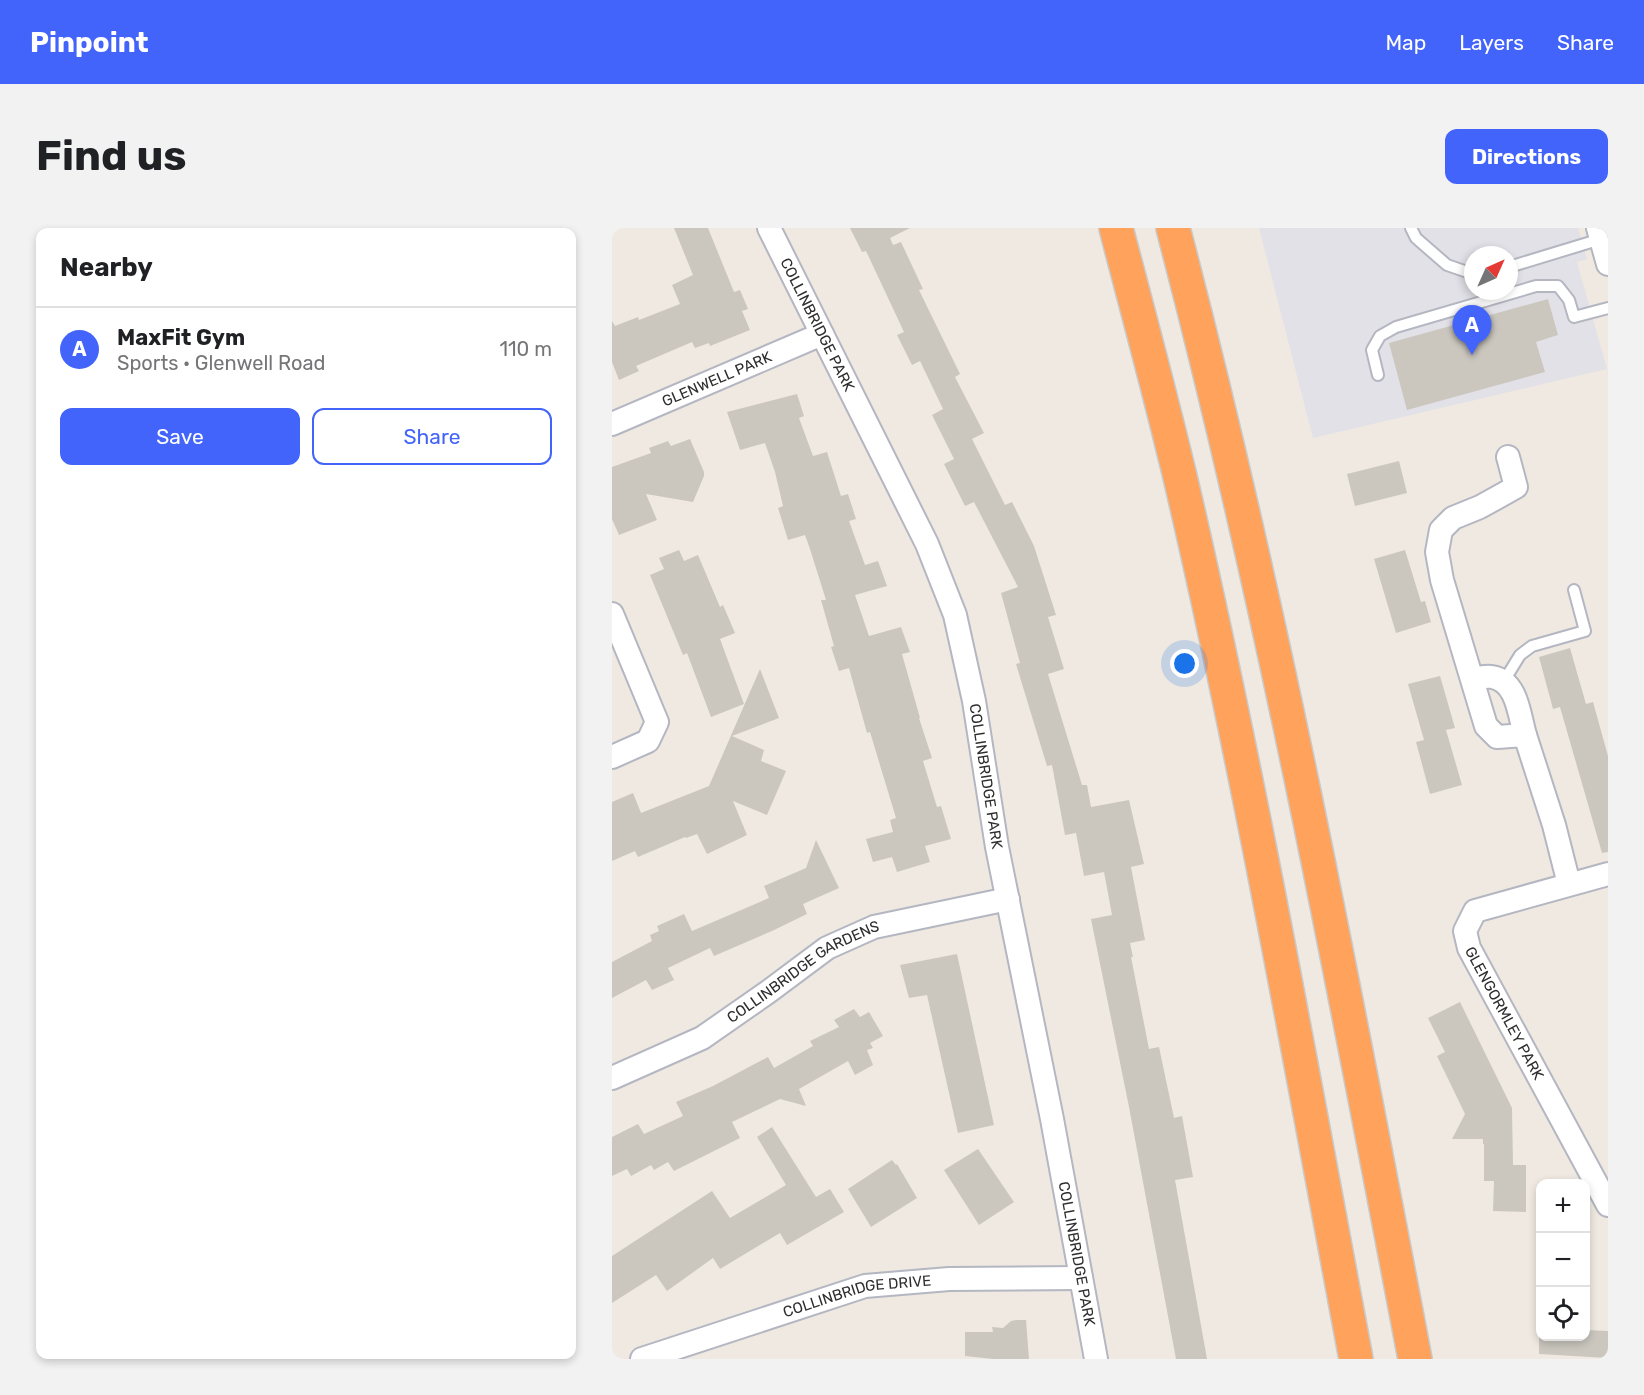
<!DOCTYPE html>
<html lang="en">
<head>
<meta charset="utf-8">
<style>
  body { margin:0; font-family:Rubik,sans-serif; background:#f2f2f2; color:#202124 }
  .controls { position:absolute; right:18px; bottom:18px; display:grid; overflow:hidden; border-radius:12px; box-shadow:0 3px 9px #0003 }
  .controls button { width:54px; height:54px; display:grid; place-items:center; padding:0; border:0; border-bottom:2px solid #e0e0e0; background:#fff; color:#202124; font:30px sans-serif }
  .compass { position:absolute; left:852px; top:18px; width:54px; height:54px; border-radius:50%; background:#fff; box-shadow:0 3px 9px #0003; rotate:45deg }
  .you { position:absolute; left:573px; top:436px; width:21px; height:21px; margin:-15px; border:4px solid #fff; border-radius:50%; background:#1a73e8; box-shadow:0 0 0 9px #1a73e833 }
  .badge { display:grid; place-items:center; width:39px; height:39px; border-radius:50%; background:#4264fb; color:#fff; font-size:20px; font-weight:700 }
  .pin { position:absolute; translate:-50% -50px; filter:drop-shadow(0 2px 3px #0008) }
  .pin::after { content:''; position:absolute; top:32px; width:21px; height:18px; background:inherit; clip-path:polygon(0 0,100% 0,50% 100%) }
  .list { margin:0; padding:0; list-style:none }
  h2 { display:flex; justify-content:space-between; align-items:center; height:78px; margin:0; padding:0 24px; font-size:26px }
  h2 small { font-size:20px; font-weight:400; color:#757577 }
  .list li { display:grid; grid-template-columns:39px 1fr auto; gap:18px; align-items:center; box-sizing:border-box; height:84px; padding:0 24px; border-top:2px solid #e0e0e0 }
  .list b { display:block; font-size:22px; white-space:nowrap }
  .list p { margin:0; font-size:20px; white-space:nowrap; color:#757577 }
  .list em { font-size:20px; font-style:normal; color:#757577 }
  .actions { display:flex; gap:12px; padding:18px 24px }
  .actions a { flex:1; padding:14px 0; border:2px solid #4264fb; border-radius:12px; text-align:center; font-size:21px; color:#4264fb }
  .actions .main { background:#4264fb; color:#fff }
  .icon { flex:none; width:33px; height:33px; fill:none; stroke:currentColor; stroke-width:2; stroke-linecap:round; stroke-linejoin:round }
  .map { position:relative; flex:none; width:996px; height:1131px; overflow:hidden; border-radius:12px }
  header { display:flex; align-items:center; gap:36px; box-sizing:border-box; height:84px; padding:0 30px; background:#4264fb; color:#fff }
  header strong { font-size:28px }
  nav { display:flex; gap:33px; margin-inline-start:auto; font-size:21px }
  .intro { display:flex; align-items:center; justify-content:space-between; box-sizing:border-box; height:144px; padding:0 36px }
  h1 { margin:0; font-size:42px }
  .button { padding:15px 27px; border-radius:12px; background:#4264fb; color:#fff; font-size:21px; font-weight:700 }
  main { display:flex; gap:36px; padding:0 36px }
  aside { flex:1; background:#fff; border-radius:12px; box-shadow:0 3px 9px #0003 }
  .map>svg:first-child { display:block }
  .industrial { fill:#e3e1e8; fill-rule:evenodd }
  .building { fill:#cbc7bf }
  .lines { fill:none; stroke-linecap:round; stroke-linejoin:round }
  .service-casing { stroke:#b4b7c1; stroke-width:14 }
  .minor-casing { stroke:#b4b7c1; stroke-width:26 }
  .motorway-casing { stroke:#c9c9c9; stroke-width:36 }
  .service { stroke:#fff; stroke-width:10 }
  .minor { stroke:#fff; stroke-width:22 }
  .motorway { stroke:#ffa35c; stroke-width:33 }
  .labels { text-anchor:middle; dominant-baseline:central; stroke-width:4.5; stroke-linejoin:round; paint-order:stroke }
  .street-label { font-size:15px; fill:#2e2e2e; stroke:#fff }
</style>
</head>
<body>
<header>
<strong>Pinpoint</strong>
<nav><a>Map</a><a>Layers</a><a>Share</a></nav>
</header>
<div class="intro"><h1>Find us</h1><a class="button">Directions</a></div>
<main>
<aside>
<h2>Nearby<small></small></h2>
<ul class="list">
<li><span class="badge">A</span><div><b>MaxFit Gym</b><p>Sports · Glenwell Road</p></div><em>110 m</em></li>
</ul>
<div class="actions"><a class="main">Save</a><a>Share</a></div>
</aside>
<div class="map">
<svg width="996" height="1131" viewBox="0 0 996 1131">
  <rect width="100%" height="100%" fill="#efe9e1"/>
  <!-- industrial -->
  <path class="industrial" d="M647,0H966L975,31L965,34L995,141L701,210ZM861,27H897V63H861Z"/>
  <!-- building -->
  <g class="building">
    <polygon points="62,0 96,0 122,64 128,62 136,81 130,83 138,102 98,118 97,115 83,120 80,114 24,138 27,143 7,152 0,134 0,93 3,98 26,89 27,92 68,76 60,57 81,47"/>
    <polygon points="238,0 298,0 278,10 281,17 289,14 311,61 307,62 348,146 343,149 372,205 360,211 393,277 400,274 422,318 444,387 436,389 452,441 436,446 470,557 475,557 479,579 517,572 532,636 519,639 533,712 518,715 521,729 519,729 537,821 547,819 562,890 570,888 581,949 563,952 595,1131 564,1131 517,879 479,691 500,687 492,644 472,648 464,605 453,607 440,537 435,538 404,436 408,435 389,365 406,359 362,274 353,278 332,236 342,231 320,187 331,181 308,133 300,137 285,107 292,104 254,23 250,24"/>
    <polygon points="936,71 946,107 924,114 933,144 795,182 777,115"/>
    <polygon points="185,166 192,188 187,190 201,228 215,224 229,268 236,266 244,291 237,293 253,337 266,333 275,358 243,367 257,408 289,399 298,424 290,426 308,490 307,490 320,530 311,533 325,579 329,578 339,611 313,618 318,634 285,644 280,629 261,634 254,611 281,604 278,592 284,590 258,504 255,505 237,440 227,443 219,419 222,418 209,372 214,372 198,321 193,307 176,312 166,280 171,278 163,244 153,215 128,222 115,184"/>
    <polygon points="78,211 92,244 92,248 81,274 34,266 45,292 7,307 0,291 0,239 39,225 37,220 56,213 59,218"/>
    <polygon points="787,233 795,265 743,278 735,246"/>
    <polygon points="67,322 72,333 86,327 108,379 111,377 123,405 108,411 132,476 99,489 75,425 71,427 38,347 52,341 47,330"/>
    <polygon points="793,322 809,374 813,373 819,394 784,405 762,331"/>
    <polygon points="958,420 974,476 981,474 996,528 996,624 990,625 948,479 941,481 927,429"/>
    <polygon points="148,441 167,490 120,508 152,522 149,533 174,543 155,587 121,573 135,607 95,626 85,606 74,610 73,609 26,629 23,623 0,633 0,574 21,565 29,585 97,558"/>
    <polygon points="828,448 843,500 834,502 850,557 818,566 804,514 812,512 796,456"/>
    <polygon points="204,612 227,660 191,676 195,686 160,703 102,728 98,720 56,740 62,752 40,762 34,752 0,770 0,734 40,713 38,707 47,703 45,698 72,686 80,703 157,670 152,658 194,640"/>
    <polygon points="345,726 382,897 346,905 315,767 297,770 288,737"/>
    <polygon points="848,774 900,880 901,937 914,937 914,984 881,983 882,953 872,953 872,916 871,916 871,911 840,911 853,886 825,828 833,824 816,790"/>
    <polygon points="242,781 248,789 257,784 271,808 258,815 261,820 255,822 261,837 243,847 236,833 187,861 194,878 168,871 120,894 128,910 62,943 56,934 42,942 39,937 19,948 15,941 0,948 0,909 26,896 32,906 71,888 64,874 101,858 156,829 162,840 201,818 198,813 227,799 222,792"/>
    <polygon points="160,899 204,969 218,961 232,984 175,1017 168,1005 108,1041 101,1030 55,1063 44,1047 0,1075 0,1028 100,963 118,990 174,957 145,909"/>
    <polygon points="366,921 402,974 367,997 332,942"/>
    <polygon points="280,932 284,937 285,936 305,970 259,999 236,961"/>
    <polygon points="404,1092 414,1092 417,1131 381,1131 353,1128 353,1104 381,1104 380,1099 391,1100 399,1093"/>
    <polygon points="974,1102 996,1103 996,1130 927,1126 927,1108 974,1108"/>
  </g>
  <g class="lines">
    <defs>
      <g id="service">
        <polyline points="799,0 804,10 835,37 861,46"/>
        <polyline points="897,39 989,11"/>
        <polyline points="766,147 760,122 768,108 784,99 924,58 946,58 957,72 962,89 996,80"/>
        <polyline points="892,453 908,427 920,418 973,403 962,362"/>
      </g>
      <g id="minor">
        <path id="s1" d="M157,0L315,316L343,387L362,473L385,619L440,891L484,1131"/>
        <polyline points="986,0 996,36"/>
        <path id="s2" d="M0,196L210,106"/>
        <polyline points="896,229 904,259 868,279 841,290 829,302 825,324 830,352 874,498 885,509 913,507 942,597 957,656"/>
        <polyline points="0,386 45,494 36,513 0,529"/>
        <path d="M861,450C867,450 874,448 880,449C905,453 907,486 913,507"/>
        <path id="s3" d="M996,646L863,683L853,703L857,720L996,977"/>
        <path id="s4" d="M0,850L90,810L156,764L215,720L262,699L396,671"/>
        <path id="s5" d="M30,1131L253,1058L337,1051L469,1050"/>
      </g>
      <g id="motorway">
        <path d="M504,0C526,84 549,169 569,253C637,544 689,838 744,1131"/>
        <path d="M561,0C659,373 731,752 803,1131"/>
      </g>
    </defs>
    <!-- service casing -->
    <use href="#service" class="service-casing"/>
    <!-- minor casing -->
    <use href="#minor" class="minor-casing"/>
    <!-- motorway casing -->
    <use href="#motorway" class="motorway-casing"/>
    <!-- service -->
    <use href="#service" class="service"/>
    <!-- minor -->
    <use href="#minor" class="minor"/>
    <!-- motorway -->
    <use href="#motorway" class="motorway"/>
  </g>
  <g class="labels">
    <!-- street labels -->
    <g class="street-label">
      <text stroke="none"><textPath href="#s1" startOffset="108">COLLINBRIDGE PARK</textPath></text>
      <text stroke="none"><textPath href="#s2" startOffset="114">GLENWELL PARK</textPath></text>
      <text stroke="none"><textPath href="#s1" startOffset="594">COLLINBRIDGE PARK</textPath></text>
      <text stroke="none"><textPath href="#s4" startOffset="220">COLLINBRIDGE GARDENS</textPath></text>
      <text stroke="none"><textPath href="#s3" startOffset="252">GLENGORMLEY PARK</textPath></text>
      <text stroke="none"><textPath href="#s1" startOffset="1080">COLLINBRIDGE PARK</textPath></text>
      <text stroke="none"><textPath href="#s5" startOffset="225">COLLINBRIDGE DRIVE</textPath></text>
    </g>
  </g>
</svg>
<div class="controls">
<button>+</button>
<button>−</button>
<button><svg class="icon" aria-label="locate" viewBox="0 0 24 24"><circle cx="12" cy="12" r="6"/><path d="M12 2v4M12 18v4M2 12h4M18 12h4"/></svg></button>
</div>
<svg class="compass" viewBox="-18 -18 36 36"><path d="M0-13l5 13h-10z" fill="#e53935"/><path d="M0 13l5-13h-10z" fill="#757577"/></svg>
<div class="you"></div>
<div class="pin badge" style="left:860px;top:127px">A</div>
</div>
</main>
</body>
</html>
